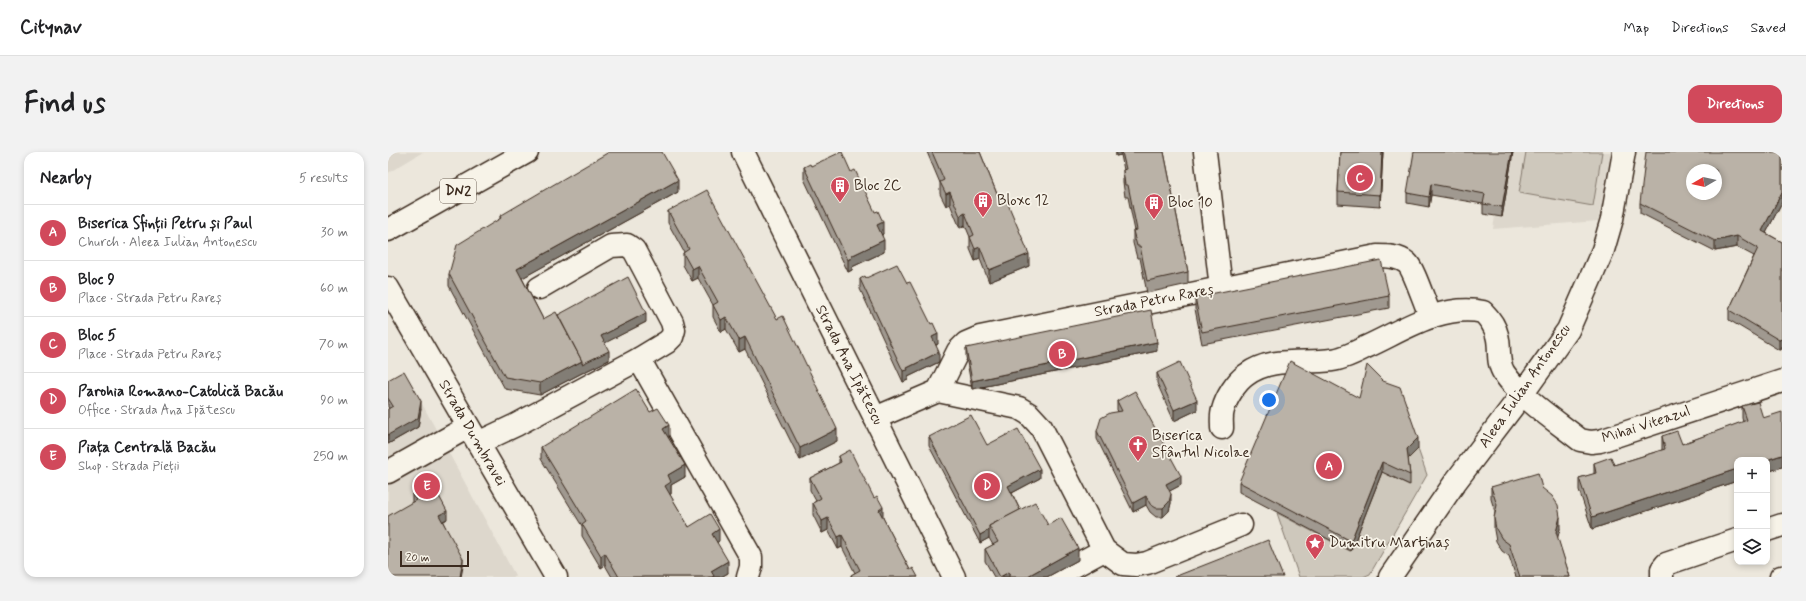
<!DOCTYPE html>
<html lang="en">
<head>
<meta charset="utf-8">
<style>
  body { margin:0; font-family:Mynerve,sans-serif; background:#f2f2f2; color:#202124 }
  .controls { position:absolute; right:12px; bottom:12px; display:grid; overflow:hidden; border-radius:8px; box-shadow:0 2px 6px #0003 }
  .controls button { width:36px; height:36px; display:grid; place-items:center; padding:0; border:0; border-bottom:1px solid #e0e0e0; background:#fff; color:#202124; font:20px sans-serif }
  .compass { position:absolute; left:1298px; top:12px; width:36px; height:36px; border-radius:50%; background:#fff; box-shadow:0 2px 6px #0003; rotate:261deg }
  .scale { position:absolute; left:12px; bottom:10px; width:69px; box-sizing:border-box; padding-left:4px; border:2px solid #3b2a1e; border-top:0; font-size:11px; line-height:14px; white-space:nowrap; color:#3b2a1e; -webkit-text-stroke:3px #f7f3e8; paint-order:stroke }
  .you { position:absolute; left:881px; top:248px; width:14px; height:14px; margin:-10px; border:3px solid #fff; border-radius:50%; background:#1a73e8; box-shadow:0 0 0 6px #1a73e833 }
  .badge { display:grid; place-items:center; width:26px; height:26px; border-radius:50%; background:#d1495b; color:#fff; font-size:13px; font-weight:700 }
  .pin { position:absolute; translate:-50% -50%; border:2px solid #fff; box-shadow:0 1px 4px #0006 }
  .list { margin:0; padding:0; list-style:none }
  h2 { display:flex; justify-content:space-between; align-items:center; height:52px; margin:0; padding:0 16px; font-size:17px }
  h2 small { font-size:13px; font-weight:400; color:#757577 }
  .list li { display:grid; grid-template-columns:26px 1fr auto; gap:12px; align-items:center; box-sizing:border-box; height:56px; padding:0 16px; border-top:1px solid #e0e0e0 }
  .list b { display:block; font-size:15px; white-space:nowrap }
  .list p { margin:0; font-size:13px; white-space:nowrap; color:#757577 }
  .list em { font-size:13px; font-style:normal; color:#757577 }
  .icon { flex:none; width:22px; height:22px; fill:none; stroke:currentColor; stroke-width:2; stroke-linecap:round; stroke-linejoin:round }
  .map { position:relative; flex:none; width:1394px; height:425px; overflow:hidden; border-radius:12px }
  header { display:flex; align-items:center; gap:24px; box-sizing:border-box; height:56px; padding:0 20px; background:#fff; border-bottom:1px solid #e0e0e0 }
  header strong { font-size:19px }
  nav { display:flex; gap:22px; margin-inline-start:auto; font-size:14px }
  .intro { display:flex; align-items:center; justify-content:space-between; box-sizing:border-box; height:96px; padding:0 24px }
  h1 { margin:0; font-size:28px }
  .button { padding:10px 18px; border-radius:12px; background:#d1495b; color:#fff; font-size:14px; font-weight:700 }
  main { display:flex; gap:24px; padding:0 24px }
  aside { flex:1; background:#fff; border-radius:12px; box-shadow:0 2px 6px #0003 }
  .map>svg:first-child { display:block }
  .built { fill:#ddd7cc }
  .green { fill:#cec8bc; stroke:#84796d }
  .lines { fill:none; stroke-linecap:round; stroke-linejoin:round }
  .minor-casing { stroke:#3b2a1e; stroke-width:25 }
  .major-casing { stroke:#3b2a1e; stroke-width:25 }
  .minor { stroke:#f7f3e8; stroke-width:22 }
  .major { stroke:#f7f3e8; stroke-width:22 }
  .wall { fill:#a09990; stroke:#3b2a1e }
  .shaded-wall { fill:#827d75; stroke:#3b2a1e }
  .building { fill:#bab2a7; stroke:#3b2a1e; fill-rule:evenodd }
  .labels { text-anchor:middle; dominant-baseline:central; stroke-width:3.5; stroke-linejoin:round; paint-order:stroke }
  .shield { fill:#f7f3e8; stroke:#73665b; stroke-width:1 }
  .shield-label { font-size:14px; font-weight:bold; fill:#3b2a1e }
  .poi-label { font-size:15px; fill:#3b2a1e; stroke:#f7f3e8; text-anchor:start }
  .street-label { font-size:15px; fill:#3b2a1e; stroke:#f7f3e8 }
</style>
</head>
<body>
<header>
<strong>Citynav</strong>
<nav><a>Map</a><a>Directions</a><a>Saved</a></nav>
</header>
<div class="intro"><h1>Find us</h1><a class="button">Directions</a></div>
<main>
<aside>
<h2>Nearby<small>5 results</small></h2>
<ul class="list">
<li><span class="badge">A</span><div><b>Biserica Sfinții Petru și Paul</b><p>Church · Aleea Iulian Antonescu</p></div><em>30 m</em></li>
<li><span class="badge">B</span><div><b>Bloc 9</b><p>Place · Strada Petru Rareș</p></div><em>60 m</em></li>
<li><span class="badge">C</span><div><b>Bloc 5</b><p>Place · Strada Petru Rareș</p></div><em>70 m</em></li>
<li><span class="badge">D</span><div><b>Parohia Romano-Catolică Bacău</b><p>Office · Strada Ana Ipătescu</p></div><em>90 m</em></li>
<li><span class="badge">E</span><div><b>Piața Centrală Bacău</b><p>Shop · Strada Pieții</p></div><em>250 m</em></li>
</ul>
</aside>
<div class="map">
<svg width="1394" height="425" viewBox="0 0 1394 425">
  <rect width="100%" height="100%" fill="#ece7dc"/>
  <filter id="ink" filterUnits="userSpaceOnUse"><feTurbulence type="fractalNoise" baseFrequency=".025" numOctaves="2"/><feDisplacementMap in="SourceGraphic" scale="8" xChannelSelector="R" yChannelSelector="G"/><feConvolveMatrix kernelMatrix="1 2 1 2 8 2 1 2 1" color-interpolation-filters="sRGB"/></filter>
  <g filter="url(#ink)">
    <!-- built -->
    <g class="built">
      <polygon points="0,0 35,0 0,21"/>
      <polygon points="1024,0 1223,0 1210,69 1105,77 1107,64 1095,62 1097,52 1043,43 1041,55 1019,51"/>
      <polygon points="20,226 94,362 128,425 0,425 0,266 5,263 0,255 16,228"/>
    </g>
    <!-- green -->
    <g class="green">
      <polygon points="1138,0 1214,0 1205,54 1131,41"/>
      <polygon points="1030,297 1039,323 982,422 975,425 911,425 889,361 962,399 994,320 1021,333 1019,308"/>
    </g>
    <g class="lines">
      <defs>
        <g id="minor">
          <polyline points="355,0 566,425"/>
          <polyline points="817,0 833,136"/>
          <polyline points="0,136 168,425"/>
          <polyline points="251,207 363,405 363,415 360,425"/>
          <polyline points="550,239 631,256 641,262 653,275 716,398 735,412 748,413 759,411 853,373"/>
          <path d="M487,266L550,239L570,199L578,191L592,185L989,104C999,104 1011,104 1019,111C1026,117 1037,153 1043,165"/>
          <path d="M834,276C834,270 833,264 835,258C838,246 848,230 858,223C883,204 915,212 944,208C955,207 968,200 978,195C1014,179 1053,151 1095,160C1101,166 1107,174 1109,183C1113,196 1108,209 1116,221C1134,247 1168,269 1192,288L1203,290L1212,289L1394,229"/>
          <polyline points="90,291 128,273 251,207 279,190 284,185 286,178 284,170 246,98 239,93 223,94 151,136"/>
          <polyline points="0,320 80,275"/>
          <polyline points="1379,378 1394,373"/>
          <polyline points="666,425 716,398"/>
          <polyline points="1002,425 1068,329 1135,241 1180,178 1215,98 1224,67 1236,0"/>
          <polyline points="1274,425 1274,417 1278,412 1349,388"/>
          <polyline points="1393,425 1394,425"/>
        </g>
        <polyline id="major" points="0,78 139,0"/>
      </defs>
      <!-- minor casing -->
      <use href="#minor" class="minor-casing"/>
      <!-- major casing -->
      <use href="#major" class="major-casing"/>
      <!-- minor -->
      <use href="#minor" class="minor"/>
      <!-- major -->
      <use href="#major" class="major"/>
    </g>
    <!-- wall -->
    <g class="wall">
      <polygon points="539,0 592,0 611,47 641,114 601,130 592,107 587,109 582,97 582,85 577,73 572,76 562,52 558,54 552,42 552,31"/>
      <polygon points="728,0 776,0 800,120 800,132 759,141 752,106 749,106 745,91 745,79 747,79 740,45 737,45 735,30 735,18 736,18 733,3 728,4"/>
      <polygon points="952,0 995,0 992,55 950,52 950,40"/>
      <polygon points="1125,0 1114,65 1095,62 1095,52 1043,43 1041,55 1019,51 1019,41"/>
      <polygon points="1394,0 1394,50 1378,81 1394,90 1394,197 1391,198 1341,168 1341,158 1366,104 1349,95 1327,99 1252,61 1252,51"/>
      <polygon points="423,14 463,20 495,82 494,83 496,100 464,115 464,118 460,120 416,27 416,15"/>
      <polygon points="290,40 134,126 155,167 170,163 258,170 216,191 221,208 194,221 152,243 117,237 61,134 61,122 112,67 112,64"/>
      <polygon points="280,59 449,289 412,308 357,197 351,200 338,177 333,180 325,165 325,153 310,126 304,129 295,113 295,101 296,100 280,71"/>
      <polygon points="478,126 519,131 550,192 548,193 551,210 520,225 520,228 515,230 472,137 472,127"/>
      <polygon points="1001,144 1001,156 814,192 807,157 807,145"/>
      <polygon points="578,196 769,199 584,237 578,205"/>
      <polygon points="769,221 809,258 786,269 769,231"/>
      <polygon points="0,228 33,257 30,275 0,292 0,257 1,256 0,255"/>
      <polygon points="729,249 793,333 781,339 783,351 781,359 775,365 768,365 762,360 758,353 745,360 709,287 709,279 730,259 729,258"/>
      <polygon points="1354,254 1375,266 1394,315 1379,320 1379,308 1349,308 1349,329 1204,377 1191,338 1191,326 1206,322 1206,311 1226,313 1274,298 1274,284 1294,292 1355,270 1354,266"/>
      <polygon points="262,260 281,285 280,285 297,325 283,333 283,342 282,343 301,375 331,389 329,391 340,421 333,425 224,425 217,413 213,416 194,384 194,374 153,307 153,295"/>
      <polygon points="541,285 599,293 652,326 624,341 632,358 660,373 690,408 659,425 606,425 597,409 597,397 605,393 601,386 592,391 541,294"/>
      <polygon points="1030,297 1020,307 1022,323 1022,333 994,320 963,399 851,340 851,330"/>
      <polygon points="451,304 495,366 522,418 530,425 463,425 463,423 467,421 454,395 450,397 440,378 434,381 425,363 425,351 428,349 422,338 422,326 451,311"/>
      <polygon points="1103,335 1154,336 1172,377 1169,385 1182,425 1128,425 1121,404 1114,399 1108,389 1106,378 1106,366 1107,360 1103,347"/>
      <polygon points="24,342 59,367 55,370 75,415 24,350"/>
    </g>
    <!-- shaded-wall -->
    <g class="shaded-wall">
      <polygon points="728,0 733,0 733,3 728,4"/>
      <polygon points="994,0 995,0 992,55 992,43"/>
      <polygon points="1124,0 1125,0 1114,65 1114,55"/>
      <polygon points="290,28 290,40 129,129 129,117"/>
      <polygon points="1043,32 1043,43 1041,55 1041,45"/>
      <polygon points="562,40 562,52 558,54 558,42"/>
      <polygon points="1394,40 1394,50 1374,89 1374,79"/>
      <polygon points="577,61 577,73 572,76 572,64"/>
      <polygon points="495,70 495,82 489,85 489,73"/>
      <polygon points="1349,84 1349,95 1327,99 1327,89"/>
      <polygon points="496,88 496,100 464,115 464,118 460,120 460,108 463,104"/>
      <polygon points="592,95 592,107 587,109 587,97"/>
      <polygon points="641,102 641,114 601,130 601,118"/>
      <polygon points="310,114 310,126 304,129 304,117"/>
      <polygon points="258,161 258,170 213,193 213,184"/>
      <polygon points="338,165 338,177 333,180 333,168"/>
      <polygon points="550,182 550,192 544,195 544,185"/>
      <polygon points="357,185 357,197 351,200 351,188"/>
      <polygon points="1394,187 1394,197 1391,198 1391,188"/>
      <polygon points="769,190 769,199 584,237 584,229"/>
      <polygon points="221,199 221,208 194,221 152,243 152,231 194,209"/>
      <polygon points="551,200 551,210 520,225 520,228 515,230 515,219 519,216"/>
      <polygon points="809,248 809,258 786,269 786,258"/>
      <polygon points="33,249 33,257 30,275 0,292 0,283"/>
      <polygon points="281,273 281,285 275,289 275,277"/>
      <polygon points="449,277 449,289 412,308 412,296"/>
      <polygon points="1030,286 1030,297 1019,308 1019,297"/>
      <polygon points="1394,303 1394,315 1379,320 1379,308"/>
      <polygon points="994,310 994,320 963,399 963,389"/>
      <polygon points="297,313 297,325 283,333 283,342 277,346 277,334 280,323"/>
      <polygon points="652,317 652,326 620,343 620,334"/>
      <polygon points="1349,317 1349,329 1204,377 1204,365"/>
      <polygon points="793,324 793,333 778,341 778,332"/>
      <polygon points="783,342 783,351 781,359 775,365 775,356"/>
      <polygon points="758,344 758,353 745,360 745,351"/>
      <polygon points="495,355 495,367 491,358"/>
      <polygon points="59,359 59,367 51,371 51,363"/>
      <polygon points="1172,365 1172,377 1168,392 1168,380"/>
      <polygon points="440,366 440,378 434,381 434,369"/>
      <polygon points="331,377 331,389 324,394 324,382"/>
      <polygon points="601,378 601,386 592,391 592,383"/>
      <polygon points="454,383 454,395 450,397 450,385"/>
      <polygon points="690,396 690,408 659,425 638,425"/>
      <polygon points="217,401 217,413 213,416 213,404"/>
      <polygon points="75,407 75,415 73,425 72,425"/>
      <polygon points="340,409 340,421 333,425 323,425 323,419"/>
      <polygon points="621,420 621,425 612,425"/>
    </g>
    <!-- building -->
    <g class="building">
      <polygon points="221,0 274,0 290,28 129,117 155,167 168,160 194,209 152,231 117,225 61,122 69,93 113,66 112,64"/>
      <polygon points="453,0 454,0 463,20 467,18 487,60 490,59 495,70 489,73 496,88 463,104 464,106 460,108 416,15 422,12 423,14"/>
      <polygon points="544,0 592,0 611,47 617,45 641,102 601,118 592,95 587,97 582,85 586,83 577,61 572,64 562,40 558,42 552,30 556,28"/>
      <polygon points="734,0 776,0 800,120 759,129 752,94 749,94 745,79 749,78 740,33 737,33 735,18 738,17"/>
      <polygon points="952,0 994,0 992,43 950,40"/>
      <polygon points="1026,0 1124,0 1114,55 1095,52 1097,42 1043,32 1041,45 1019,41"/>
      <path d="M1258,0H1394V40L1374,79L1394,90V187L1391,188L1341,158L1370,96L1349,84L1327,89L1252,51ZM1304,18H1328V42H1304Z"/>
      <polygon points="319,38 389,167 395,164 449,277 412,296 357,185 351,188 338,165 333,168 325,153 330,150 310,114 304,117 295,101 301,97 280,59"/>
      <polygon points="993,108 1001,144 814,180 807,145"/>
      <polygon points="509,112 519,131 522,130 543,172 545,171 550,182 544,185 551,200 519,216 520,218 515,219 472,127 477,124 478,126"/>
      <polygon points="240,125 258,161 213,184 221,199 194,212 194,209 170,163"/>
      <polygon points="763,158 769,190 584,229 578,196"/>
      <polygon points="902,209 971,246 979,213 995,229 1012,235 1030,286 1019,297 1022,323 994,310 963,389 851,330"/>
      <polygon points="792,210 809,248 786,258 769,221"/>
      <polygon points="16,219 33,249 30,266 0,283 0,257 5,254 0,246 0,228"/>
      <polygon points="248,237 262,260 270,256 281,273 275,277 297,313 280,323 283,330 277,334 301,375 322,362 331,377 324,382 340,409 323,419 326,424 324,425 231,425 217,401 213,404 194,372 198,369 153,295"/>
      <polygon points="747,239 793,324 778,332 783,342 781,350 775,356 768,356 762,352 758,344 745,351 709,279 713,266 722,261 734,259 729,249"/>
      <polygon points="1370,250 1375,266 1394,260 1394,303 1378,308 1349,308 1349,317 1204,365 1191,326 1208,321 1206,311 1223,305 1226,313 1277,297 1274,284 1289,279 1294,292 1359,268 1354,254"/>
      <polygon points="583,263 599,293 630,277 652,317 620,334 632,358 601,374 601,378 592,383 541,285"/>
      <polygon points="462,298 486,346 489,344 495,355 491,358 522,418 525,416 530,425 464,425 463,423 472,418 454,383 450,385 440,366 434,369 425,351 433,346 422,326 453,310 451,304"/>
      <polygon points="1150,321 1154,336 1164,344 1170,353 1172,365 1168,380 1182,425 1132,425 1121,392 1114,387 1108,377 1106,366 1109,353 1103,335"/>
      <polygon points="44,331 59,359 51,363 75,407 72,425 0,425 0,364 28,348 24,342"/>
      <polygon points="647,350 660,373 673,366 690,396 638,425 624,425 621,420 612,425 597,397 610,390 601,374"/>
      <polygon points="880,388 895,425 786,425"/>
    </g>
  </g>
  <!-- icons -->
  <defs>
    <symbol id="building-pin" viewBox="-11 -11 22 30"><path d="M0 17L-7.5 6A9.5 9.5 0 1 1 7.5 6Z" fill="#d1495b" stroke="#f7f3e8"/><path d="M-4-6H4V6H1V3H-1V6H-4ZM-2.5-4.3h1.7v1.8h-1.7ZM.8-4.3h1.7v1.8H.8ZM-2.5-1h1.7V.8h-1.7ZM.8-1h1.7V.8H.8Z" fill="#fff"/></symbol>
    <symbol id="church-pin" viewBox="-11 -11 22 30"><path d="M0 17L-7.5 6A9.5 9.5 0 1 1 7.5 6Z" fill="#d1495b" stroke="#f7f3e8"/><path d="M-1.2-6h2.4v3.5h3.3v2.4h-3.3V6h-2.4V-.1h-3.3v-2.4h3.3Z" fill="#fff"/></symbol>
    <symbol id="sight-pin" viewBox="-11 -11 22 30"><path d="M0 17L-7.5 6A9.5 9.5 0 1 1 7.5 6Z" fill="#d1495b" stroke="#f7f3e8"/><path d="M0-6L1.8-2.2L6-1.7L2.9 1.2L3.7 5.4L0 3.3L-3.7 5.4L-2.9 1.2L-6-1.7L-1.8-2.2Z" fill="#fff"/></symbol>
  </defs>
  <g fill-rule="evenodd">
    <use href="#building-pin" x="441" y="23" width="22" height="30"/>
    <use href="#building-pin" x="584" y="38" width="22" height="30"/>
    <use href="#building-pin" x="755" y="40" width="22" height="30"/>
    <use href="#church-pin" x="739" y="282" width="22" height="30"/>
    <use href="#sight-pin" x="916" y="380" width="22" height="30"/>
  </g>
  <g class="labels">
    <!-- shield labels -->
    <rect class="shield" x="52" y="27" width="36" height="24" rx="3"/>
    <g class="shield-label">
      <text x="70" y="39">DN2</text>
    </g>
    <!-- poi labels -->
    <g class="poi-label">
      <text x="466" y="34">Bloc 2C</text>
      <text x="609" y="49">Bloxc 12</text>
      <text x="780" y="51">Bloc 10</text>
      <text x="764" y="284">Biserica<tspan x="764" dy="17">Sfântul Nicolae</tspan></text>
      <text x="941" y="391">Dumitru Martinaș</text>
    </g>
    <!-- street labels -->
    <g class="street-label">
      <text transform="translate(766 149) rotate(-11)">Strada Petru Rareș</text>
      <text transform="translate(461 213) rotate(63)">Strada Ana Ipătescu</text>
      <text transform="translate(1137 234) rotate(-55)">Aleea Iulian Antonescu</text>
      <text transform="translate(1258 273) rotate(-18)">Mihai Viteazul</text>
      <text transform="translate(84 281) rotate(60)">Strada Dumbravei</text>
    </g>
  </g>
</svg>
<div class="controls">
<button>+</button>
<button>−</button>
<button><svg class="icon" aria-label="layers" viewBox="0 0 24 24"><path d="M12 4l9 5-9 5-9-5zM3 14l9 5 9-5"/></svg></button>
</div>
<svg class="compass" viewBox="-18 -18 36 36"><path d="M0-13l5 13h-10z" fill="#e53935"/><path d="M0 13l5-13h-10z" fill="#757577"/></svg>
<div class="scale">20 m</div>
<div class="you"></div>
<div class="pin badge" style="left:941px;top:314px">A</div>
<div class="pin badge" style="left:674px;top:202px">B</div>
<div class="pin badge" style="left:972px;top:26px">C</div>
<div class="pin badge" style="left:599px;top:334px">D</div>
<div class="pin badge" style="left:39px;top:334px">E</div>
</div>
</main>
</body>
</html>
